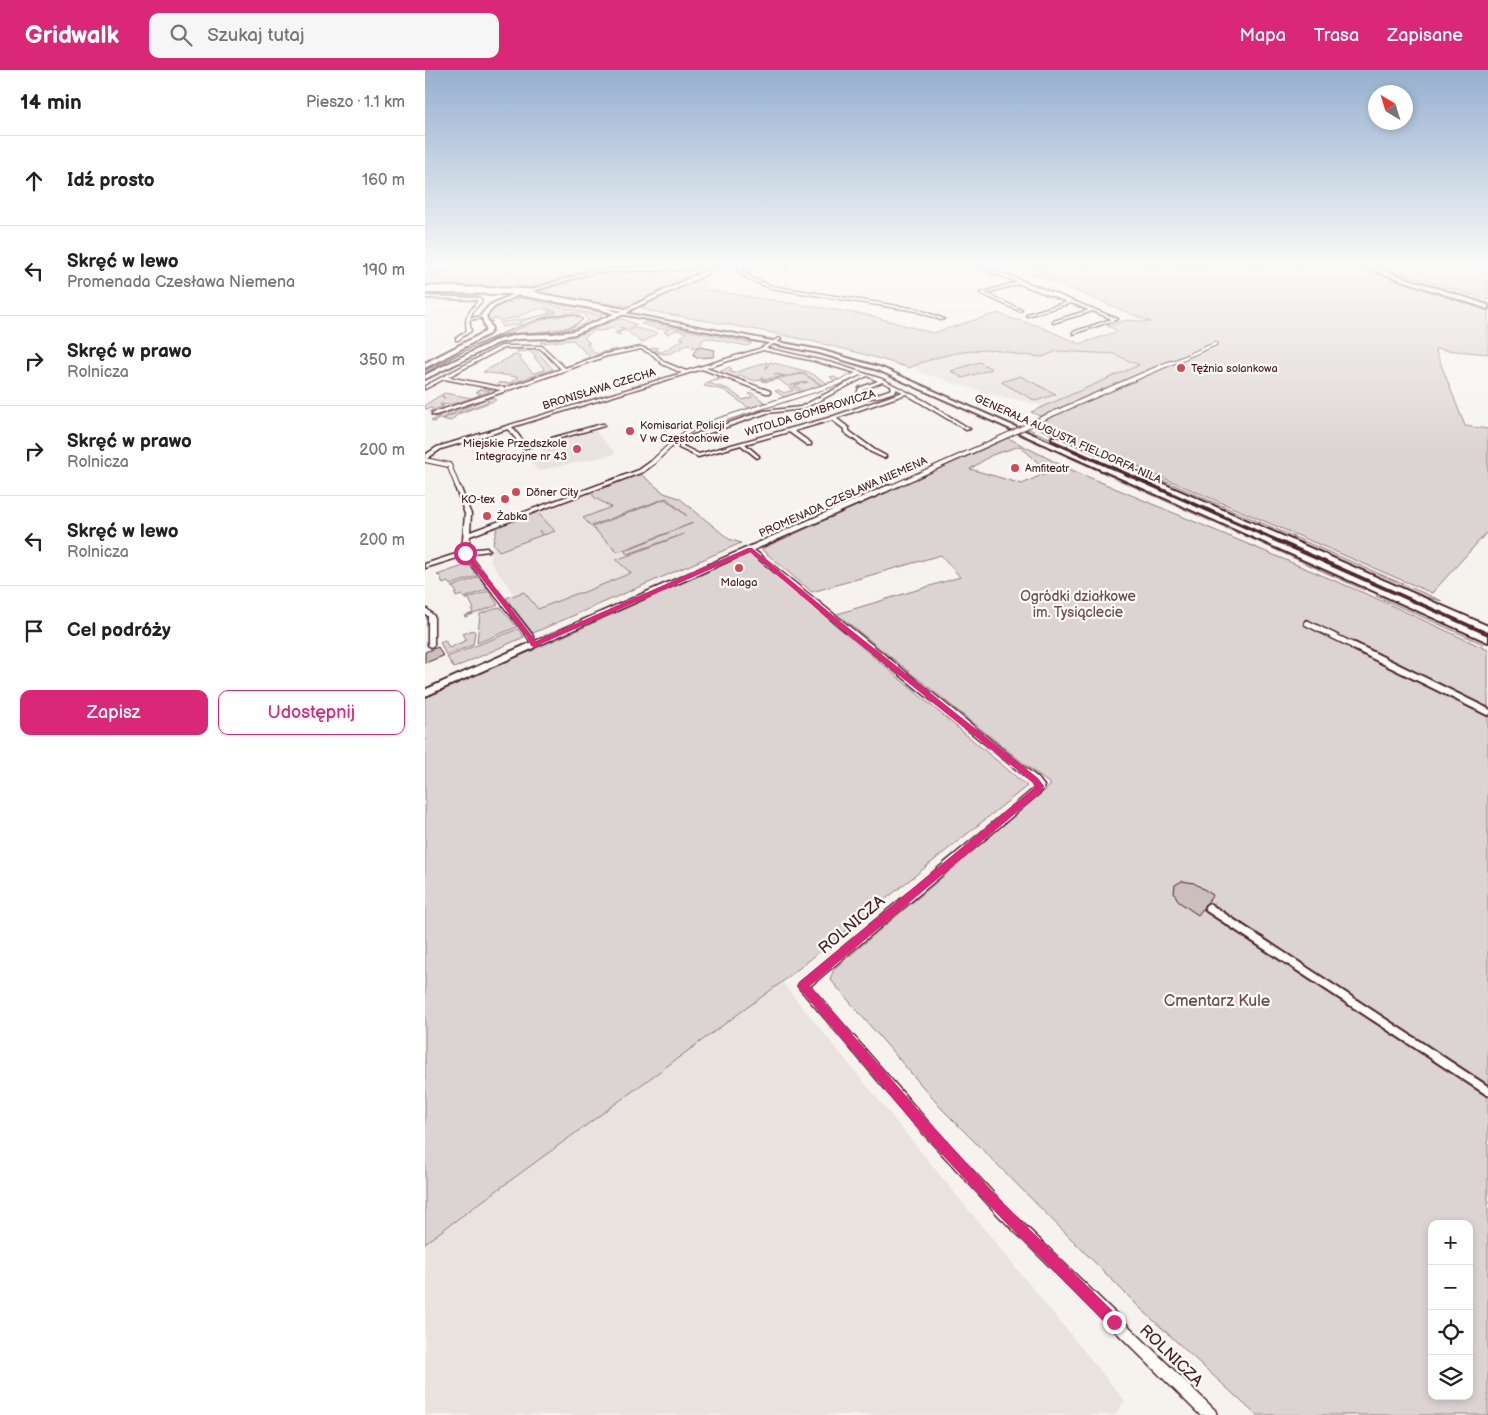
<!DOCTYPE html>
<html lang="pl">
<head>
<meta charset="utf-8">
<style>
  body { margin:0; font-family:"Balsamiq Sans",sans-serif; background:#f6f6f6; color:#222 }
  .controls { position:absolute; right:15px; bottom:15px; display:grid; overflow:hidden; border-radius:10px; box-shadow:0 2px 8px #0003 }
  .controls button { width:45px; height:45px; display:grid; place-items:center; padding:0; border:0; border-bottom:1px solid #e0e0e0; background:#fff; color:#222; font:25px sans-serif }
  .compass { position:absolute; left:943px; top:15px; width:45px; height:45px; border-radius:50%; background:#fff; box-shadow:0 2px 8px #0003; rotate:322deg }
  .stop { position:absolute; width:15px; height:15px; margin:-11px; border:4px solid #db2777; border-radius:50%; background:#fff }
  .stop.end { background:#db2777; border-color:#fff; box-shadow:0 1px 5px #0008 }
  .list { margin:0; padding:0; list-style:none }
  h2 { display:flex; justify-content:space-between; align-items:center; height:65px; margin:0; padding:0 20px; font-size:21px }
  h2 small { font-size:16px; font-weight:400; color:#767676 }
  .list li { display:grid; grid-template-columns:32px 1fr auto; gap:15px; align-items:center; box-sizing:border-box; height:90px; padding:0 20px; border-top:1px solid #e0e0e0 }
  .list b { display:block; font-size:19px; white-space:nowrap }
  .list p { margin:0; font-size:16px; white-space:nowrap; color:#767676 }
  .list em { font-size:16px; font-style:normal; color:#767676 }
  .actions { display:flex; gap:10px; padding:15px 20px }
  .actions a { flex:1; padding:11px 0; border:1px solid #db2777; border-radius:10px; text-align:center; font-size:18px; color:#db2777 }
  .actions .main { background:#db2777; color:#fff }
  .icon { flex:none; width:28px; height:28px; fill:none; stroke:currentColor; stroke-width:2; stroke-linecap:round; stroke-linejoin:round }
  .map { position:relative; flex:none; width:1063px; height:1345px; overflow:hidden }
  header { display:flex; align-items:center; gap:30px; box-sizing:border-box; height:70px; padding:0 25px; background:#db2777; color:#fff }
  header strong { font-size:24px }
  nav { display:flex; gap:28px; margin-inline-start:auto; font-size:18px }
  .search { width:350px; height:45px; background:#f6f6f6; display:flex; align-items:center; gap:12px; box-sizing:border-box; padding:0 18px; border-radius:10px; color:#767676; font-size:19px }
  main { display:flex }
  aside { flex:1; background:#fff }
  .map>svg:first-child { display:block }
  .built { fill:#e9e3e0 }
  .green { fill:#dcd4d2; stroke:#937a7e; fill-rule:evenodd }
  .building { fill:#cbbfbe; stroke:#4a1f2b }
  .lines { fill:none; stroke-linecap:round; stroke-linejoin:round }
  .pedestrian-far4-casing { stroke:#4a1f2b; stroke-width:5 }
  .pedestrian-far3-casing { stroke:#4a1f2b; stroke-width:6 }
  .pedestrian-far2-casing { stroke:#4a1f2b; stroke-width:8 }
  .pedestrian-far1-casing { stroke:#4a1f2b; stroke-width:10 }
  .pedestrian-casing { stroke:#4a1f2b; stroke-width:12 }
  .minor-casing { stroke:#4a1f2b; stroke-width:3 }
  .tertiary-casing { stroke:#4a1f2b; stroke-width:4 }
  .secondary-casing { stroke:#4a1f2b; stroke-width:4 }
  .primary-casing { stroke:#4a1f2b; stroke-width:4 }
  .pedestrian-far4 { stroke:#fdfcf7; stroke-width:3 }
  .pedestrian-far3 { stroke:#fdfcf7; stroke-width:4 }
  .pedestrian-far2 { stroke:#fdfcf7; stroke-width:5 }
  .pedestrian-far1 { stroke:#fdfcf7; stroke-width:6 }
  .pedestrian { stroke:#fdfcf7; stroke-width:8 }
  .minor { fill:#fdfcf7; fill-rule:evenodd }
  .tertiary { fill:#fdfcf7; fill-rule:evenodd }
  .secondary { fill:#fdfcf7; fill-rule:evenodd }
  .primary { fill:#fdfcf7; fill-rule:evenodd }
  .tram { stroke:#4a1f2b; stroke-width:1 }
  .pedestrian-bridge-casing { stroke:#4a1f2b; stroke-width:6; stroke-linecap:butt }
  .pedestrian-bridge { stroke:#fdfcf7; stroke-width:4 }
  .route { fill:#db2777 }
  .poi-dot { fill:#d1495b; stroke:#fdfcf7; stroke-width:2 }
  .labels { text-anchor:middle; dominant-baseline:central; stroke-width:4.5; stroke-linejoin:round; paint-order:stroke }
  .far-poi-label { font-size:11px; fill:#4a1f2b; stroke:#fdfcf7; text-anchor:start }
  .far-street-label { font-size:11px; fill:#4a1f2b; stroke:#fdfcf7 }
  .park-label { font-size:14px; fill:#6e4c55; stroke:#fdfcf7 }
  .near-street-label { font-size:16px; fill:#4a1f2b; stroke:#fdfcf7 }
  .near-park-label { font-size:16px; fill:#6e4c55; stroke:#fdfcf7 }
</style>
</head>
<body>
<header>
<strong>Gridwalk</strong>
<div class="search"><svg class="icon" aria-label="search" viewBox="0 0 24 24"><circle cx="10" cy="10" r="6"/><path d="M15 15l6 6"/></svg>Szukaj tutaj</div>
<nav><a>Mapa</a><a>Trasa</a><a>Zapisane</a></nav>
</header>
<main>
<aside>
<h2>14 min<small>Pieszo · 1.1 km</small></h2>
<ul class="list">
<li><svg class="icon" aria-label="ahead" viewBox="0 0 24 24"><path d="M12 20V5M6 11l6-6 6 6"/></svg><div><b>Idź prosto</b></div><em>160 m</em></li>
<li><svg class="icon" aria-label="left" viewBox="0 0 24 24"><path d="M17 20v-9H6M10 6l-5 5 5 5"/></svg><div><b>Skręć w lewo</b><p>Promenada Czesława Niemena</p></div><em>190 m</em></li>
<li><svg class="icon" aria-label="right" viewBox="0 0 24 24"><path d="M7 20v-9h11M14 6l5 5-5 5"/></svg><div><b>Skręć w prawo</b><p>Rolnicza</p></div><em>350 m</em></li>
<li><svg class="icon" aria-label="right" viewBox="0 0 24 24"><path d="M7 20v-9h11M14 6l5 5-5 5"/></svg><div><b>Skręć w prawo</b><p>Rolnicza</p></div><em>200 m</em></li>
<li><svg class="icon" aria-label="left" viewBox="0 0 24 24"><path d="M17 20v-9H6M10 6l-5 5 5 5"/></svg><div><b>Skręć w lewo</b><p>Rolnicza</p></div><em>200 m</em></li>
<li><svg class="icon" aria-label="arrive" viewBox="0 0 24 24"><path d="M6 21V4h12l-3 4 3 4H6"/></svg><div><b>Cel podróży</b></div></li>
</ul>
<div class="actions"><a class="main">Zapisz</a><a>Udostępnij</a></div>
</aside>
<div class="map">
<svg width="1063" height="1345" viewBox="0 0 1063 1345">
  <rect width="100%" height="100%" fill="#f6f3ef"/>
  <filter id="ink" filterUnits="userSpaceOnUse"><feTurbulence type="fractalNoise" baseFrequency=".02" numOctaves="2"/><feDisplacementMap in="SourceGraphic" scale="10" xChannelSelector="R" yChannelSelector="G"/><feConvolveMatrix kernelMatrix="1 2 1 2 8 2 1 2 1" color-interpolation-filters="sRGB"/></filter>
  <g filter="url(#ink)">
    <!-- built -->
    <g class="built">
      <polygon points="545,280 587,283 595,286 599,284 617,287 632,281 689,284 715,295 619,336 560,323 495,302 488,296 496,292"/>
      <polygon points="163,361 171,361 191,384 113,401 105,391 122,385 114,375"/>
      <polygon points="209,405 245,426 305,469 109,554 65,491 72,455"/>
      <polygon points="357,912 700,1331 690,1345 0,1345 0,1173"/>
    </g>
    <!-- green -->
    <g class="green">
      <polygon points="0,195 227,195 234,198 168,200 98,220 60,217 0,217"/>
      <polygon points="280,195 297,195 278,202 207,236 172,233 108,221 166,203 258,199"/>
      <path d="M587,195H928L1063,239V284L1010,279L1040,356L1063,359V461L1007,523L613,354L621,349L606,342L714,295L689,284L632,281L617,287L599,285L595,286C565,273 513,284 484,298C400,270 312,256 224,241L216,237L274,209L282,214L275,219L442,245L508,263L573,243L588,249L611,255L655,274L693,261L682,256L701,250L726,252Z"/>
      <polygon points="952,195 1027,195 1063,203 1063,230"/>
      <path d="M92,226L114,228L187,245L99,227L95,228L182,247L159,258L143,262L88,266L51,277C62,271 72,267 84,265C105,261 148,266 163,250L159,244C142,240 129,247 114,249L132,242L121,237L120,238L130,242C120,245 99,250 94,253L96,254L77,257L75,253C93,249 110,249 126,242L115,238L92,247L74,251L71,248L66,249L68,252L64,251L62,246L68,239L87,229L84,232L87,233L90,229H94L90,227Z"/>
      <path d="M146,244L155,246L157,250C145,263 88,262 68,268L122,248Z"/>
      <polygon points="193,249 198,249 212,255 203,258 205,260 210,258 233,263 217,273 201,260 194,262 196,264 193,265 190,263 201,259 195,257 198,259 192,261 188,258 176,261 170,260 159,268 165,273 162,274 171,284 190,279 193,280 178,283 161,290 156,290 165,287 148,270 115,273 118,270 156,264"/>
      <path d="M220,252L327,273L322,276L282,268L276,271L277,275L267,278L269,276L263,274C246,284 243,287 224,280L229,277L233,278L230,280L237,282L259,269L255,268L262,263L251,260L243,264L239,262L244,259H234L216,254Z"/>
      <polygon points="99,277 108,277 128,299 84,314 73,313 85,313 93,307 58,302 89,285 95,286 94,288 108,303 120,300 109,287 111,286 106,281 91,282"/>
      <polygon points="342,292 341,299 345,292 384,302 402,313 410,311 405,307 408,306 416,311 399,316 378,303 363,306 349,304 360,306 337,310 338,307 336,310 330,311 317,306 311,308 294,302 304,297 307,299 304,301 309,303"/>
      <polygon points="554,292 567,299 538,308 526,301"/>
      <polygon points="139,302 67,327 71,330 33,344 26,351 17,349 64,331 61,329 8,352 6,351 15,347 9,347 8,345 10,347"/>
      <polygon points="378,304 398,317 380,322 369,315 383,312 366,315 378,323 361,328 350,321 354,320 359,323 368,320 353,309 342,312 337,311"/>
      <polygon points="297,306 300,308 283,313 303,319 318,330 327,327 324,324 327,323 342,334 325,339 299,320 279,316 282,312"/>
      <polygon points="595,306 631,324 611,331 576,312"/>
      <path d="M56,319L65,321C51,326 29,337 15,334V335L19,336L4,342L8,340L7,338L0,339V335L16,325L20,329L17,324L19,323L47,328L56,324L51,322Z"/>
      <polygon points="611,355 1017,531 993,525 608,356"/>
      <polygon points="604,359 1063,561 1063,566 601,360"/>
      <polygon points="596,362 811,459 814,464 592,364"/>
      <path d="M583,368L642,398L946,526L1063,580V1345H831L715,1238L516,1038L405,909L409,899L626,715L412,544L535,507L516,485L387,522L336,479ZM595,376L623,402L597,414L545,399L567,385ZM1007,1154H1044V1326H1007Z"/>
      <polygon points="209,405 217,405 239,423 254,428 304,469 316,473 108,563 81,528 99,522 113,539 153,523 157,523 206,503 191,490 259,464 203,484 200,482 201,480 268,453 193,482 167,457 240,429 262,446 241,428 166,456 158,448 186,437 170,428 165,421"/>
      <polygon points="111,441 130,461 119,465 116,461 114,461 117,465 74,481 68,473 72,458 70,456"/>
      <polygon points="814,461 941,518 939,520 818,465"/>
      <polygon points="325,483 602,716 357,912 0,1173 0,628"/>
      <polygon points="44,494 52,506 25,515 23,512 18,514 15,506 12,505"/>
      <polygon points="54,507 63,519 39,528 37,525 31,527 30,524 32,523 28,517 26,517"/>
      <polygon points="64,521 73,535 40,547 39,546 48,543 47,540 49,539 44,529 40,529"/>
      <polygon points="953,523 1060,571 1058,574 951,526"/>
      <polygon points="75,537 92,557 52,573 55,544"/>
      <polygon points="93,559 99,567 29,598 22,587"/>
      <polygon points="48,560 50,562 48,575 21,585 15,572 20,570 24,578 42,570 38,564"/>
    </g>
    <!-- building -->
    <g class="building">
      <polygon points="275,277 290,280 288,287 271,288 271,286 268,285 271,278"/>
      <polygon points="13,577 18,586 0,593 0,582"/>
      <polygon points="757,811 769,813 788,825 773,845 754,832 749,823 750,815"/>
    </g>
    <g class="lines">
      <defs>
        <g id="pedestrian-far4">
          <polyline points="0,203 36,195"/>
          <polyline points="742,295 790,274"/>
        </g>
        <g id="pedestrian-far3">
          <polyline points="616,349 745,293"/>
          <polyline points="0,390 24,395 34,420"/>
          <polyline points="227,393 250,371 267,359 418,311 435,303"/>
          <polyline points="460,420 583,365"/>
        </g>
        <g id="pedestrian-far2">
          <polyline points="33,418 39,433"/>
          <polyline points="40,483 105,566 109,574"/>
          <polyline points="882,553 931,577"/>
          <polyline points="103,577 463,418"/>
        </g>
        <g id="pedestrian-far1">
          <polyline points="929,576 1063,642"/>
          <polyline points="0,623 106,576"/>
        </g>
        <polyline id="pedestrian" points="784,838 1063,1021"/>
        <g id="minor">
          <polygon points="306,195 310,195 314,198 328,195 334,195 316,200 327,208 347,216 492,239 519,249 516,250 491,241 345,218 325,210 313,201 311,201 311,199"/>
          <polygon points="354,195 364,199 362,200 354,197"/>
          <polygon points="524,195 531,195 529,196"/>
          <polygon points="548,195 553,195 598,211 693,249 648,264 648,262 687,249 668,241 628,253 628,251 664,240 646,233 602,246 602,244 642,232 595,214 560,223 597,240 594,241 555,223 592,212"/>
          <path d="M0,226L55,228L57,231L48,241L45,248L59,246L61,247L44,250L46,261L33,270H31V268L42,261C39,242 45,244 53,230L0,228Z"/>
          <path d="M354,268L356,269L355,270L341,278L407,293L457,309L500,331L545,359L541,360L481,324L411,348L424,358V361L450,380L461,386V387L459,388L446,382L419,362V359L407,350L369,361L386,373V375H382L364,362L320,374L334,386V387L332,388L316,375L273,387L254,378V373L263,367L339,341L375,337L438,305L389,291L338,280L281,298L345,321V323H341L277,299L87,357L101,375L177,354H179V356L100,378H98L83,359L16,379L3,388H0V385L12,377L257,303L237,294L228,285L216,279L182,286L11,345H7V343L76,320L19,309L0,319V316L76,276H117L140,298L180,284L216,277L230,283L239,292L261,301L334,279ZM78,278H115L136,299L80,318L23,307ZM442,306L453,311L434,318L432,324C444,332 458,326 471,321V319L478,322L403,348L274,384L258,376V375L267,369L342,343L378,339ZM457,312L466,316L467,319L447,326L436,323L438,320Z"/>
          <polygon points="225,392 230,393 218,402 45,466 43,480 62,478 65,480 64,481 48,483 0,498 0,494 37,482 40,444 36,433 37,432 41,432 46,444 45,462 214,400"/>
          <polygon points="325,477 613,708 619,716 617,721 385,916 504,1053 582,1138 790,1340 792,1345 775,1345 574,1146 496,1061 375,919 373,916 375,913 611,717 607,712 412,554 323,480 323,478"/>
          <polygon points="0,538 2,539 9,546 9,575 6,577 3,575 3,546 0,544"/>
        </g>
        <g id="tertiary">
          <polygon points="268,195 278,195 258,199 169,202 105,222 101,221 169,200"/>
          <polygon points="296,195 302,195 205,240 201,239 275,203"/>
          <polygon points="194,242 395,280 457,298 1063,566 1063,572 453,300 394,283 196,244"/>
          <polygon points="627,367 631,367 1063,556 1063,562 627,369"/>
        </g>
        <path id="secondary" d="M0,216L103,219L116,224L206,240L202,243L150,264L128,268L92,269L73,273L0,309V305L69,271L92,265L128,264L149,261L189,244L178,240L93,225L69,237L61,246L67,259L64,264L0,298V293L60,262L61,259L56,245L65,235L88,224L0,223ZM181,238L198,241L192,242Z"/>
        <polygon id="primary" points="932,195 941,195 1063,235 1063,239"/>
      </defs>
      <!-- pedestrian-far4 casing -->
      <use href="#pedestrian-far4" class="pedestrian-far4-casing"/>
      <!-- pedestrian-far3 casing -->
      <use href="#pedestrian-far3" class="pedestrian-far3-casing"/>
      <!-- pedestrian-far2 casing -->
      <use href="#pedestrian-far2" class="pedestrian-far2-casing"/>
      <!-- pedestrian-far1 casing -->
      <use href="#pedestrian-far1" class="pedestrian-far1-casing"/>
      <!-- pedestrian casing -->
      <use href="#pedestrian" class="pedestrian-casing"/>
      <!-- minor casing -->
      <use href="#minor" class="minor-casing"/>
      <!-- tertiary casing -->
      <use href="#tertiary" class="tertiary-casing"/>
      <!-- secondary casing -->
      <use href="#secondary" class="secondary-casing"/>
      <!-- primary casing -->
      <use href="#primary" class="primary-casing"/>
      <!-- pedestrian-far4 -->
      <use href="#pedestrian-far4" class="pedestrian-far4"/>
      <!-- pedestrian-far3 -->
      <use href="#pedestrian-far3" class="pedestrian-far3"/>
      <!-- pedestrian-far2 -->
      <use href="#pedestrian-far2" class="pedestrian-far2"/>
      <!-- pedestrian-far1 -->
      <use href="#pedestrian-far1" class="pedestrian-far1"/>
      <!-- pedestrian -->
      <use href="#pedestrian" class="pedestrian"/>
      <!-- minor -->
      <use href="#minor" class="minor"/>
      <!-- tertiary -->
      <use href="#tertiary" class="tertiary"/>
      <!-- secondary -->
      <use href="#secondary" class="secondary"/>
      <!-- primary -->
      <use href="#primary" class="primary"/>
      <!-- tram -->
      <path class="tram" d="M0,301C29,286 117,239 147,245C151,245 155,248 158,249C143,267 102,260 80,265C51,272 26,289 0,303"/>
      <defs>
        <polyline id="pedestrian-bridge" points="583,365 616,349"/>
      </defs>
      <!-- pedestrian-bridge casing -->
      <use href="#pedestrian-bridge" class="pedestrian-bridge-casing"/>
      <!-- pedestrian-bridge -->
      <use href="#pedestrian-bridge" class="pedestrian-bridge"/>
    </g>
  </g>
  <!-- sky -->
  <linearGradient id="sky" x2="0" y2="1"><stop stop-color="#96b0d0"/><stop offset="0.51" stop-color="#fbfaf8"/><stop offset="1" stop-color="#fbfaf8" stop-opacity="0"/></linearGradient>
  <rect width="1063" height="383" fill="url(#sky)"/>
  <!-- route -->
  <polygon class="route" points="323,478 327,478 416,552 613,708 619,716 617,721 385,916 505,1053 582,1137 694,1247 696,1252 694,1257 689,1259 684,1257 574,1146 496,1062 372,916 374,912 610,717 607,712 411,555 325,482 109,577 106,576 102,567 37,483 42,481 111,571"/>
  <!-- markers -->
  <g class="poi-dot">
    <circle cx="756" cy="298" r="5"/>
    <circle cx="205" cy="361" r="5"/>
    <circle cx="152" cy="379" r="5"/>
    <circle cx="590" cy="398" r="5"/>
    <circle cx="91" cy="422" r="5"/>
    <circle cx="80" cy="429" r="5"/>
    <circle cx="62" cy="446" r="5"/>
    <circle cx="314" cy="498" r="5"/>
  </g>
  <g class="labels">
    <!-- far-poi labels -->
    <g class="far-poi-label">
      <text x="766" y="298">Tężnia solankowa</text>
      <text x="215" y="355">Komisariat Policji<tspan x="215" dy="13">V w Częstochowie</tspan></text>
      <text x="142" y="373" text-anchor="end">Miejskie Przedszkole<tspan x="142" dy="13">Integracyjne nr 43</tspan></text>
      <text x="600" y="398">Amfiteatr</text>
      <text x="101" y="422">Döner City</text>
      <text x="70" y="429" text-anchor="end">KO-tex</text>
      <text x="72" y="446">Żabka</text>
      <text x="314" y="512" text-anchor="middle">Malaga</text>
    </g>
    <!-- far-street labels -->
    <g class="far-street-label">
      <text transform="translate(174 319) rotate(-17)">BRONISŁAWA CZECHA</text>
      <text transform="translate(385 343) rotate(-17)">WITOLDA GOMBROWICZA</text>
      <text transform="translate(643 369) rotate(24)">GENERAŁA AUGUSTA FIELDORFA-NILA</text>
      <text transform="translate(418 427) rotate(-24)">PROMENADA CZESŁAWA NIEMENA</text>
    </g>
    <!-- park labels -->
    <g class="park-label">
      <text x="653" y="526">Ogródki działkowe<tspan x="653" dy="16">im. Tysiąclecie</tspan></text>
    </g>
    <!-- near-street labels -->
    <g class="near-street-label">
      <text transform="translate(427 855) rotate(-40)">ROLNICZA</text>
      <text transform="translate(746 1286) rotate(44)">ROLNICZA</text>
    </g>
    <!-- near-park labels -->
    <g class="near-park-label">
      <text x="792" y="931">Cmentarz Kule</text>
    </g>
  </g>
</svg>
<div class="controls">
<button>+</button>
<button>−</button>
<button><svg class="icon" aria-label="locate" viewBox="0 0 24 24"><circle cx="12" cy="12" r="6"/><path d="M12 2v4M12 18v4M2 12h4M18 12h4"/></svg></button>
<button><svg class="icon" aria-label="layers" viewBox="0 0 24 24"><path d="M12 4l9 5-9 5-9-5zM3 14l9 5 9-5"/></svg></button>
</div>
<svg class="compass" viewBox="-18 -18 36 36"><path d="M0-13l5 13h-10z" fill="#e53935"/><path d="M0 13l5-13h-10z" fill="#767676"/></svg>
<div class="stop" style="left:40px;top:483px"></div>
<div class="stop end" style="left:689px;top:1252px"></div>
</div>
</main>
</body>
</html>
